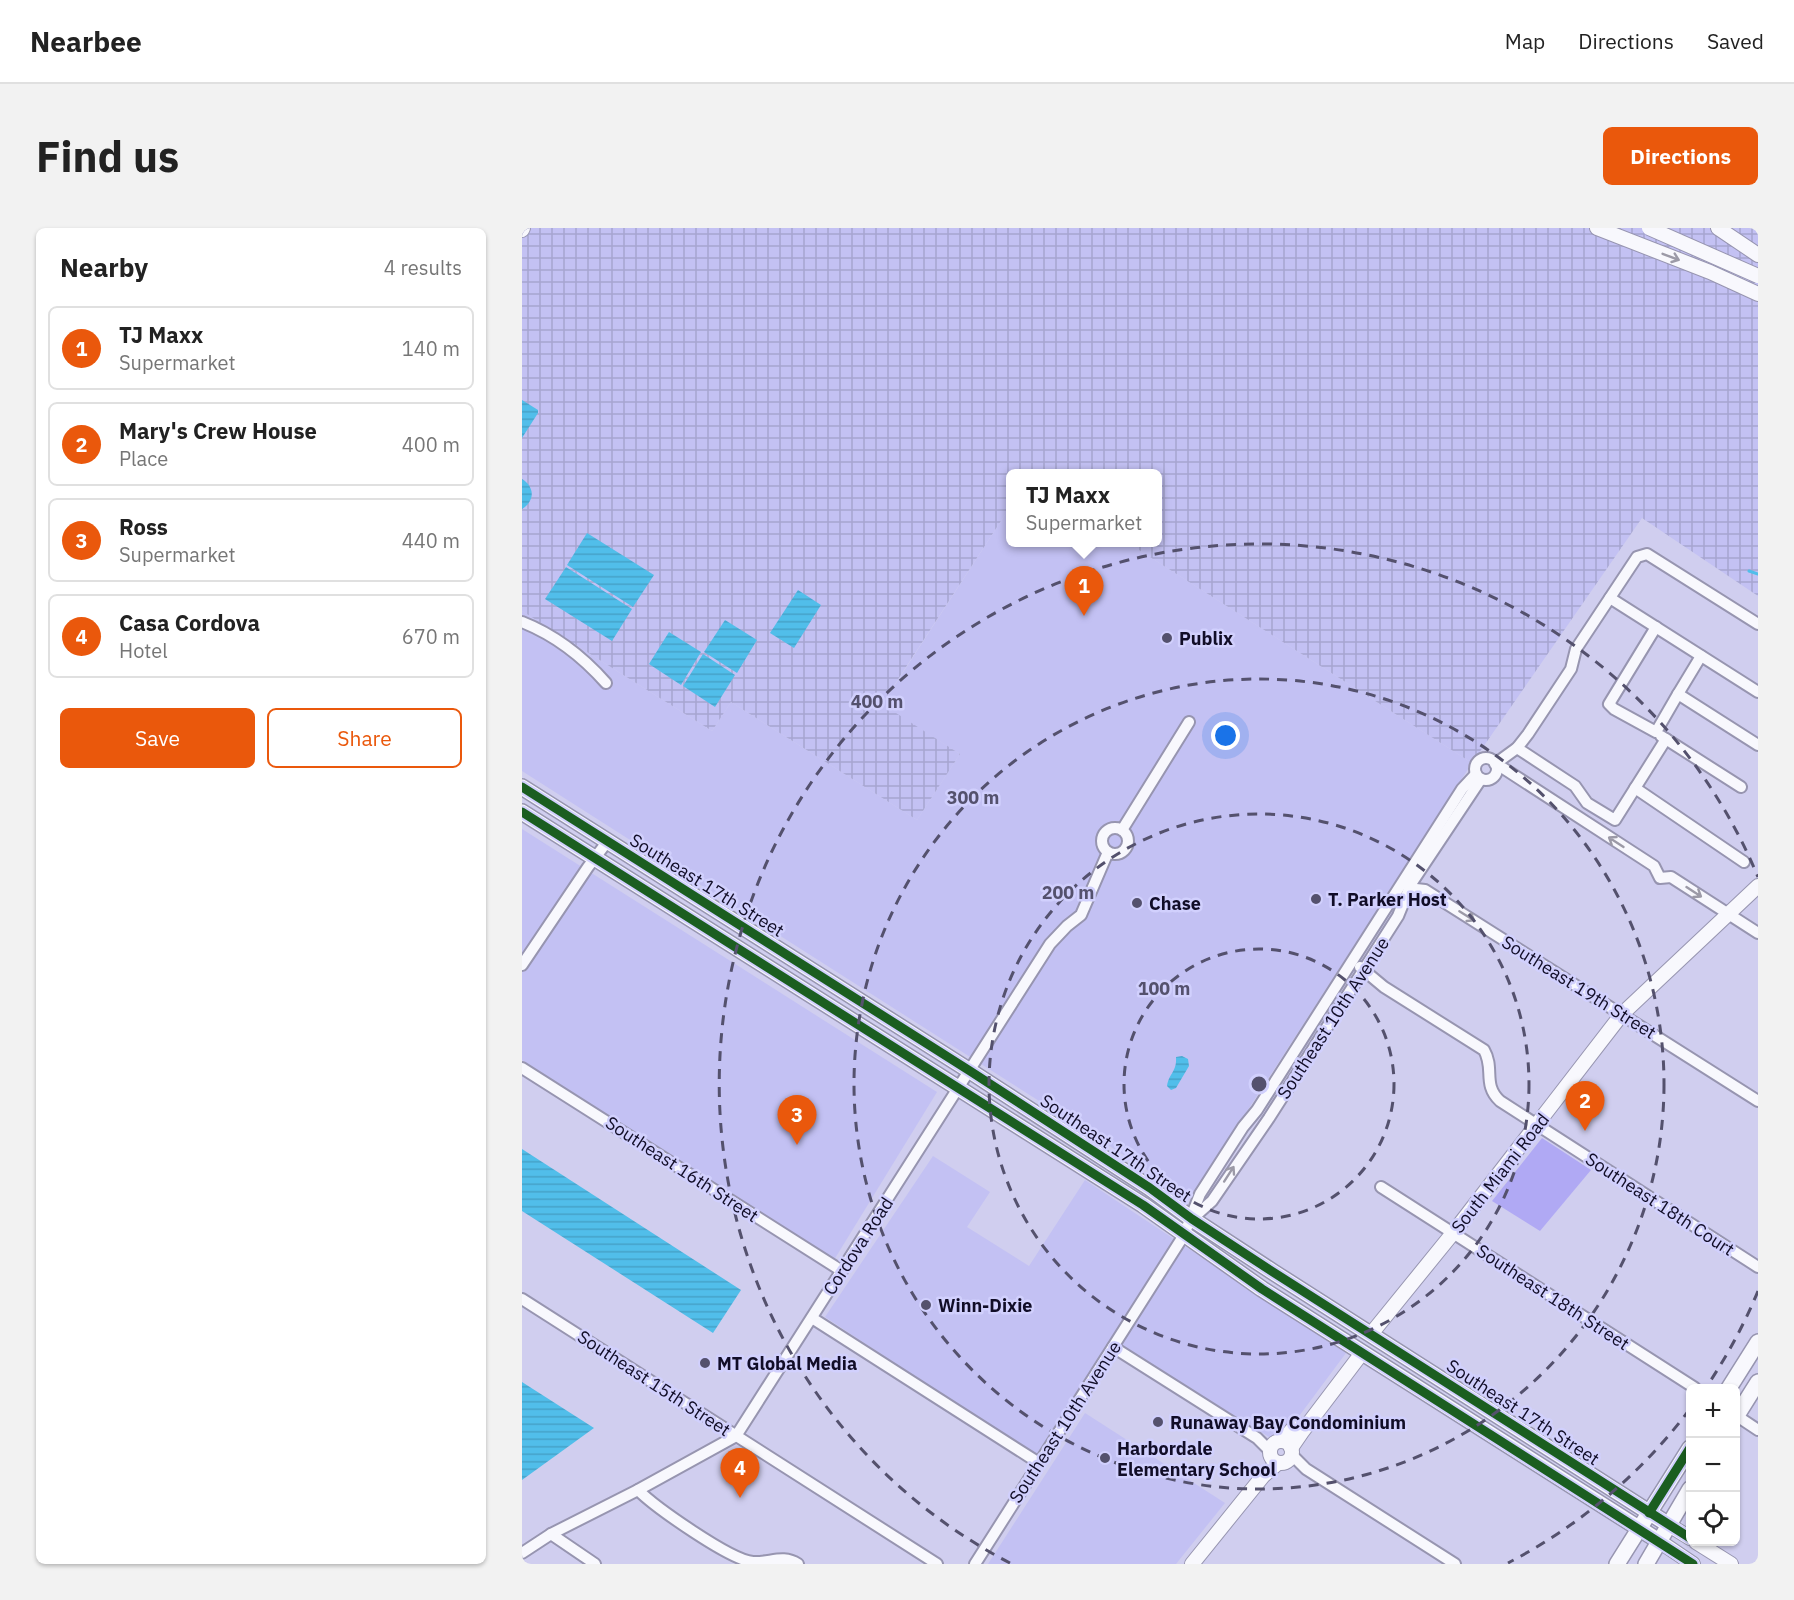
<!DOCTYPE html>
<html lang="en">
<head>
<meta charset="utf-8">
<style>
  body { margin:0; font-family:"IBM Plex Sans",sans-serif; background:#f2f2f2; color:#222 }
  .controls { position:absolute; right:18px; bottom:18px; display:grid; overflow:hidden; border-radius:9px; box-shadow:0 2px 4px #0004 }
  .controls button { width:54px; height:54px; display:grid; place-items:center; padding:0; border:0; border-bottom:2px solid #e0e0e0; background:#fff; color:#222; font:30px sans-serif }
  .you { position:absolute; left:704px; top:508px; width:21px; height:21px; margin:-15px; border:4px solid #fff; border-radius:50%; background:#1a73e8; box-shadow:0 0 0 9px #1a73e833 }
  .badge { display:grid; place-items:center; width:39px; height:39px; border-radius:50%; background:#ea580c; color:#fff; font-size:20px; font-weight:700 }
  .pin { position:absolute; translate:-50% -50px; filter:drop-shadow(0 2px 3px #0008) }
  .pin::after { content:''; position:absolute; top:32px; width:21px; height:18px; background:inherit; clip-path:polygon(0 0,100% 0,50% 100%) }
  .popup { position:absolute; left:484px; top:241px; width:156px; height:78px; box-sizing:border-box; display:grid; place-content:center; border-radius:9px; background:#fff; filter:drop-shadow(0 2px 4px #0005); font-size:20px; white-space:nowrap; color:#767676 }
  .popup b { font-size:22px; color:#222 }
  .popup::after { content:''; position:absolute; left:50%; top:100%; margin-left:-12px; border:12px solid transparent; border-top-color:#fff }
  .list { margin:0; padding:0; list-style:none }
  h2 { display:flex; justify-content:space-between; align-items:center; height:78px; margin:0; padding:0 24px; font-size:26px }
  h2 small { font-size:20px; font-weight:400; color:#767676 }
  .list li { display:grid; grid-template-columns:39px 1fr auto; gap:18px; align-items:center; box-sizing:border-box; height:84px; margin:0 12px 12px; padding:0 12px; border:2px solid #e0e0e0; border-radius:9px }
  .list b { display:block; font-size:22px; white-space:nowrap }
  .list p { margin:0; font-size:20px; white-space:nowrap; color:#767676 }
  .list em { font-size:20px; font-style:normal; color:#767676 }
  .actions { display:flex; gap:12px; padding:18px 24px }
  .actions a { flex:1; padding:14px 0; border:2px solid #ea580c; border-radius:9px; text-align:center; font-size:21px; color:#ea580c }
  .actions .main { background:#ea580c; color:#fff }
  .icon { flex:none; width:33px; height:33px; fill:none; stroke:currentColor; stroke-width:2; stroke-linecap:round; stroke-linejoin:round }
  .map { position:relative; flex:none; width:1236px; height:1336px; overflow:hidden; border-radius:9px }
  header { display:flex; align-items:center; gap:36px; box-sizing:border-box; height:84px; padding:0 30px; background:#fff; border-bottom:2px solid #e0e0e0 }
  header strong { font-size:28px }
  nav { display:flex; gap:33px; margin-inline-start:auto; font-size:21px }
  .intro { display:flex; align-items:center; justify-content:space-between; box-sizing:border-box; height:144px; padding:0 36px }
  h1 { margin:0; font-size:42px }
  .button { padding:15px 27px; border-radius:9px; background:#ea580c; color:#fff; font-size:21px; font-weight:700 }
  main { display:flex; gap:36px; padding:0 36px }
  aside { flex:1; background:#fff; border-radius:9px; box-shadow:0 2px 4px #0004 }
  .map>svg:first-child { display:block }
  .built { fill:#c3c1f3 }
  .industrial { fill:url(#industrial-grid) }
  .green { fill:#b0a9f4 }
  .water { fill:url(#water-rules) }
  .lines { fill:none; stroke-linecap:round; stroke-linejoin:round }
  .stream { stroke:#51beea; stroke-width:3 }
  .street-casing { stroke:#9795b0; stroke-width:14 }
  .secondary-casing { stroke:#9795b0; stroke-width:16 }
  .primary-casing { stroke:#9795b0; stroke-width:18 }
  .street { stroke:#f8f8fd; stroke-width:10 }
  .secondary { stroke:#f8f8fd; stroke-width:14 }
  .primary { stroke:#f8f8fd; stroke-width:15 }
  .secondary-bridge-casing { stroke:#9795b0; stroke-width:16; stroke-linecap:butt }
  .secondary-bridge { stroke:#f8f8fd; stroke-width:14 }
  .cycleway-casing { stroke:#d1d0fd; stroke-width:13 }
  .cycleway { stroke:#1b5e20; stroke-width:9 }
  .oneway { stroke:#9c9aa7 }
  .ring { fill:none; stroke:#54516d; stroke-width:3; stroke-dasharray:10 8 }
  .poi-dot { fill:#54516d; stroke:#d1d0fd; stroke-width:2 }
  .labels { text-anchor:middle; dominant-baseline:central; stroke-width:5; stroke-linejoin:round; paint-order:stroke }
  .poi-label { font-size:18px; font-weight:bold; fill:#110d27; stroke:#d1d0fd; text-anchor:start }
  .street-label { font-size:18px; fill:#110d27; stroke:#d1d0fd }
  .centre { fill:#54516d; stroke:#d1d0fd; stroke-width:3 }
  .ring-label { font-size:18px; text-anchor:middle; font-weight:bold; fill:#54516d; stroke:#d1d0fd; stroke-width:5; stroke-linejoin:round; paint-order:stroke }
</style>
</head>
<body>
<header>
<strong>Nearbee</strong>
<nav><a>Map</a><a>Directions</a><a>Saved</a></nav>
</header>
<div class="intro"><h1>Find us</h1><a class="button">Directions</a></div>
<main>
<aside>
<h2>Nearby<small>4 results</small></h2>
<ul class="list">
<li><span class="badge">1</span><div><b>TJ Maxx</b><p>Supermarket</p></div><em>140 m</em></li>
<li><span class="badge">2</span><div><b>Mary's Crew House</b><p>Place</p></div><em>400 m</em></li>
<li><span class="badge">3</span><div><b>Ross</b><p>Supermarket</p></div><em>440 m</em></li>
<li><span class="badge">4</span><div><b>Casa Cordova</b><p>Hotel</p></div><em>670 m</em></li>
</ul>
<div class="actions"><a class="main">Save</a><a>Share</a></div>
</aside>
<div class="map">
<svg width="1236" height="1336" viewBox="0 0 1236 1336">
  <defs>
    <pattern id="industrial-grid" width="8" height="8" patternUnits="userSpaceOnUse" patternTransform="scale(1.5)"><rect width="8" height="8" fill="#c3c1f3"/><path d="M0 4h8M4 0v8" fill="none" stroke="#a6a5d0"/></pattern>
    <pattern id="water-rules" width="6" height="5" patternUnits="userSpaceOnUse" patternTransform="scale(1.5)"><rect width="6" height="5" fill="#51beea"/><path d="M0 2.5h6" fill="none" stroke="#46a2c9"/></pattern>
  </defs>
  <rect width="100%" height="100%" fill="#d0ceef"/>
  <!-- built -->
  <g class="built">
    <polygon points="488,279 488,314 606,315 950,535 669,970 0,543 0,383 190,503 209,474 395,592 438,526 360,477"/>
    <polygon points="0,601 415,864 312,1032 0,832"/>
    <polygon points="411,928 468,964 445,999 507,1038 563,952 824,1125 757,1215 591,1113 516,1230 303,1089"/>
    <polygon points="563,1185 703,1275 654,1336 466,1336"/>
  </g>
  <!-- industrial -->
  <polygon class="industrial" points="0,0 1236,0 1236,368 1120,290 950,535 606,315 636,314 636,246 488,246 488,279 360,476 438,526 395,592 209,474 190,503 0,383"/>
  <!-- green -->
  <polygon class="green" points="1020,910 1069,942 1018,1003 970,973"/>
  <!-- water -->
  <g class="water">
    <polygon points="0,172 16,182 16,185 0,210"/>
    <path d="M0,251C13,259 13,273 0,281Z"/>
    <polygon points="65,305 132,347 111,379 45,337"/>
    <polygon points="44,339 110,381 90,413 23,371"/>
    <polygon points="276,362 299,377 272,420 248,405"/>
    <polygon points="203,392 235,412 215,445 182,424"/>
    <polygon points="147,404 179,424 159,457 127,436"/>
    <polygon points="181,426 213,447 193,479 161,458"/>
    <path d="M660,828L666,831L667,838L654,860L649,862L645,858C647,845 655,844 654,829Z"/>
    <polygon points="0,921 219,1062 191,1105 0,983"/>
    <polygon points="0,1154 72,1200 0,1252"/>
  </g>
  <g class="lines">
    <!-- stream -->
    <polyline class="stream" points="1227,343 1236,346"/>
    <defs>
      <g id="street">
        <polyline points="1088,370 1236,464"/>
        <path d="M0,394C33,407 61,429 84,455"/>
        <polyline points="1134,399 1087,476 1092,481 1134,504 1156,466 1236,517"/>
        <polyline points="1156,466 1179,428"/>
        <polyline points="1139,508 1219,559"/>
        <polyline points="995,520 1053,558 1065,575 1093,592 1144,511"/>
        <circle cx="964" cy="541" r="11"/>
        <polyline points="973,536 995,520 1006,506 1049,441 1054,421 1115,329 1125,326 1236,396"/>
        <polyline points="975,538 981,540 1132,638 1138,650 1149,649 1236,705"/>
        <polyline points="1113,560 1222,634"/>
        <circle cx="593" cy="613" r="13"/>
        <polyline points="600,602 667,494"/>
        <polyline points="885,670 894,661 903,662 1236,873"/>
        <polyline points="0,737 66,639 85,614"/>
        <path d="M838,739L862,759L962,822C973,841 960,856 978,873L1236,1039"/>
        <polyline points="0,840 320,1043"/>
        <polyline points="859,959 1173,1160"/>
        <polyline points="671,990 690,973 747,890 876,688 889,656 959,551"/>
        <polyline points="0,1071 415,1336"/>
        <polyline points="290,1090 517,1235"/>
        <polyline points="591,1119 735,1210 748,1223"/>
        <polyline points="1215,1188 1236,1202"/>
        <polyline points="770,1227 784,1241 933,1336"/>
        <path d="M116,1262C133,1279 208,1332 231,1334C248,1335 261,1326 276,1336"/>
        <polyline points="29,1306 73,1336"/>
        <polyline points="0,1325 29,1306 116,1262 214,1208 528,716 545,698 559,687 586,624"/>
        <polyline points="453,1336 662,1007 678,966 721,899 735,882 940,561 954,546"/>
      </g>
      <g id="secondary">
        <polyline points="1075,0 1188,44 1236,66"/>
        <polyline points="1196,0 1236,27"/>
        <polyline points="0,2 1,0"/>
        <polyline points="849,1106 931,1005 1100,786 1236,658"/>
        <circle cx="759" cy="1224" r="11"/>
        <polyline points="760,1213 775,1196"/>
        <polyline points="769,1220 780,1204 840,1125"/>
        <polyline points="1147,1297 1168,1310"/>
        <polyline points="1137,1313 1171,1336"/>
        <polyline points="1174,1314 1209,1336"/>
        <polyline points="670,1336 741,1248 756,1235"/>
      </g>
      <g id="primary">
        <polyline points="0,559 448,843 628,960 670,991 751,1044 1147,1297"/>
        <polyline points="0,584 621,977 740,1061 1137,1313"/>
        <polyline points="1207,1160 1236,1114"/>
        <polyline points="1214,1189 1236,1154"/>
        <polyline points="1095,1336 1168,1220"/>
        <polyline points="1124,1336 1168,1261"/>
      </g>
    </defs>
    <!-- street casing -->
    <use href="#street" class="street-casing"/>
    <!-- secondary casing -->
    <use href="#secondary" class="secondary-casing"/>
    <!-- primary casing -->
    <use href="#primary" class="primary-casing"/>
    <!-- street -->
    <use href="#street" class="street"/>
    <!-- secondary -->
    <use href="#secondary" class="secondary"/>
    <!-- primary -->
    <use href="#primary" class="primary"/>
    <defs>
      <polyline id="secondary-bridge" points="1127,0 1236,48"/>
    </defs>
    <!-- secondary-bridge casing -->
    <use href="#secondary-bridge" class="secondary-bridge-casing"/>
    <!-- secondary-bridge -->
    <use href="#secondary-bridge" class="secondary-bridge"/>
    <defs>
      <g id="cycleway">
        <polyline points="0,559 448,843 628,960 670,991 751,1044 1168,1310"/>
        <polyline points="0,584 621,977 740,1061 1171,1336"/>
        <polyline points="1127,1285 1168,1220"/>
      </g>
    </defs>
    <!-- cycleway casing -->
    <use href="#cycleway" class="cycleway-casing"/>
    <!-- cycleway -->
    <use href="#cycleway" class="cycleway"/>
  </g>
  <!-- one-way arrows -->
  <defs><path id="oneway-shaft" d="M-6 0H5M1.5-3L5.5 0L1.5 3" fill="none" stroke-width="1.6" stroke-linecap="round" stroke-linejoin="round" transform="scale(1.5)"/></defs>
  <g class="oneway">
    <use href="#oneway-shaft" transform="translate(1149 29) rotate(21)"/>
    <use href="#oneway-shaft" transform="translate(1094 614) rotate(-147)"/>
    <use href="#oneway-shaft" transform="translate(1172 664) rotate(33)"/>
    <use href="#oneway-shaft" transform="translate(945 688) rotate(32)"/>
    <use href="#oneway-shaft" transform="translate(707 946) rotate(-57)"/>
  </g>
  <!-- distance rings -->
  <g class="ring">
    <circle cx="737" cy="856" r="135"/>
    <circle cx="737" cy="856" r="270"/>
    <circle cx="737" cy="856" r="405"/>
    <path d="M1236 1063A540 540 0 0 1 1185 1158M1168 1181A540 540 0 0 1 986 1335M488 1335A540 540 0 1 1 1236 649"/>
  </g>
  <!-- markers -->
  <g class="poi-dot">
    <circle cx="645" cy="410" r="6"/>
    <circle cx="794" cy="671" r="6"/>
    <circle cx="615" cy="675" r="6"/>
    <circle cx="404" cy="1077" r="6"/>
    <circle cx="183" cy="1135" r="6"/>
    <circle cx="636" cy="1194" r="6"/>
    <circle cx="583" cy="1230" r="6"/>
  </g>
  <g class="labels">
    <!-- poi labels -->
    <g class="poi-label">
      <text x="657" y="410">Publix</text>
      <text x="806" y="671">T. Parker Host</text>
      <text x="627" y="675">Chase</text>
      <text x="416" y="1077">Winn-Dixie</text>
      <text x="195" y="1135">MT Global Media</text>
      <text x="648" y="1194">Runaway Bay Condominium</text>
      <text x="595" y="1220">Harbordale<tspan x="595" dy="21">Elementary School</tspan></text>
    </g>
    <!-- street labels -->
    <g class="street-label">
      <text transform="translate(185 657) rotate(32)">Southeast 17th Street</text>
      <text transform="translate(1057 759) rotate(32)">Southeast 19th Street</text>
      <text transform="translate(811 790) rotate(-57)">Southeast 10th Avenue</text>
      <text transform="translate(594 920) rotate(34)">Southeast 17th Street</text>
      <text transform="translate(160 941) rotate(33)">Southeast 16th Street</text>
      <text transform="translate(978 945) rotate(-52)">South Miami Road</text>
      <text transform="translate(1138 976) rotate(33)">Southeast 18th Court</text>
      <text transform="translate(336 1018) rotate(-57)">Cordova Road</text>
      <text transform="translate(1031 1069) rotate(33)">Southeast 18th Street</text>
      <text transform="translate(132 1155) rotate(33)">Southeast 15th Street</text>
      <text transform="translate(1001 1184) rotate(33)">Southeast 17th Street</text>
      <text transform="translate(543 1194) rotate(-57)">Southeast 10th Avenue</text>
    </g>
  </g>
  <circle cx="737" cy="856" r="9" class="centre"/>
  <g class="ring-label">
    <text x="355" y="480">400 m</text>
    <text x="451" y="576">300 m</text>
    <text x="546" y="671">200 m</text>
    <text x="642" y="767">100 m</text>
  </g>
</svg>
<div class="controls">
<button>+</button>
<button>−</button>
<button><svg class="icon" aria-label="locate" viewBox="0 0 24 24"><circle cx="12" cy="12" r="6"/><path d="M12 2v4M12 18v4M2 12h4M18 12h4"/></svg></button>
</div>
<div class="you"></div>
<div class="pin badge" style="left:562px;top:388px">1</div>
<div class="popup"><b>TJ Maxx</b>Supermarket</div>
<div class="pin badge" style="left:1063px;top:903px">2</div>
<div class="pin badge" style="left:275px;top:917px">3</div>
<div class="pin badge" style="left:218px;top:1270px">4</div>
</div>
</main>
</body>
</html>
